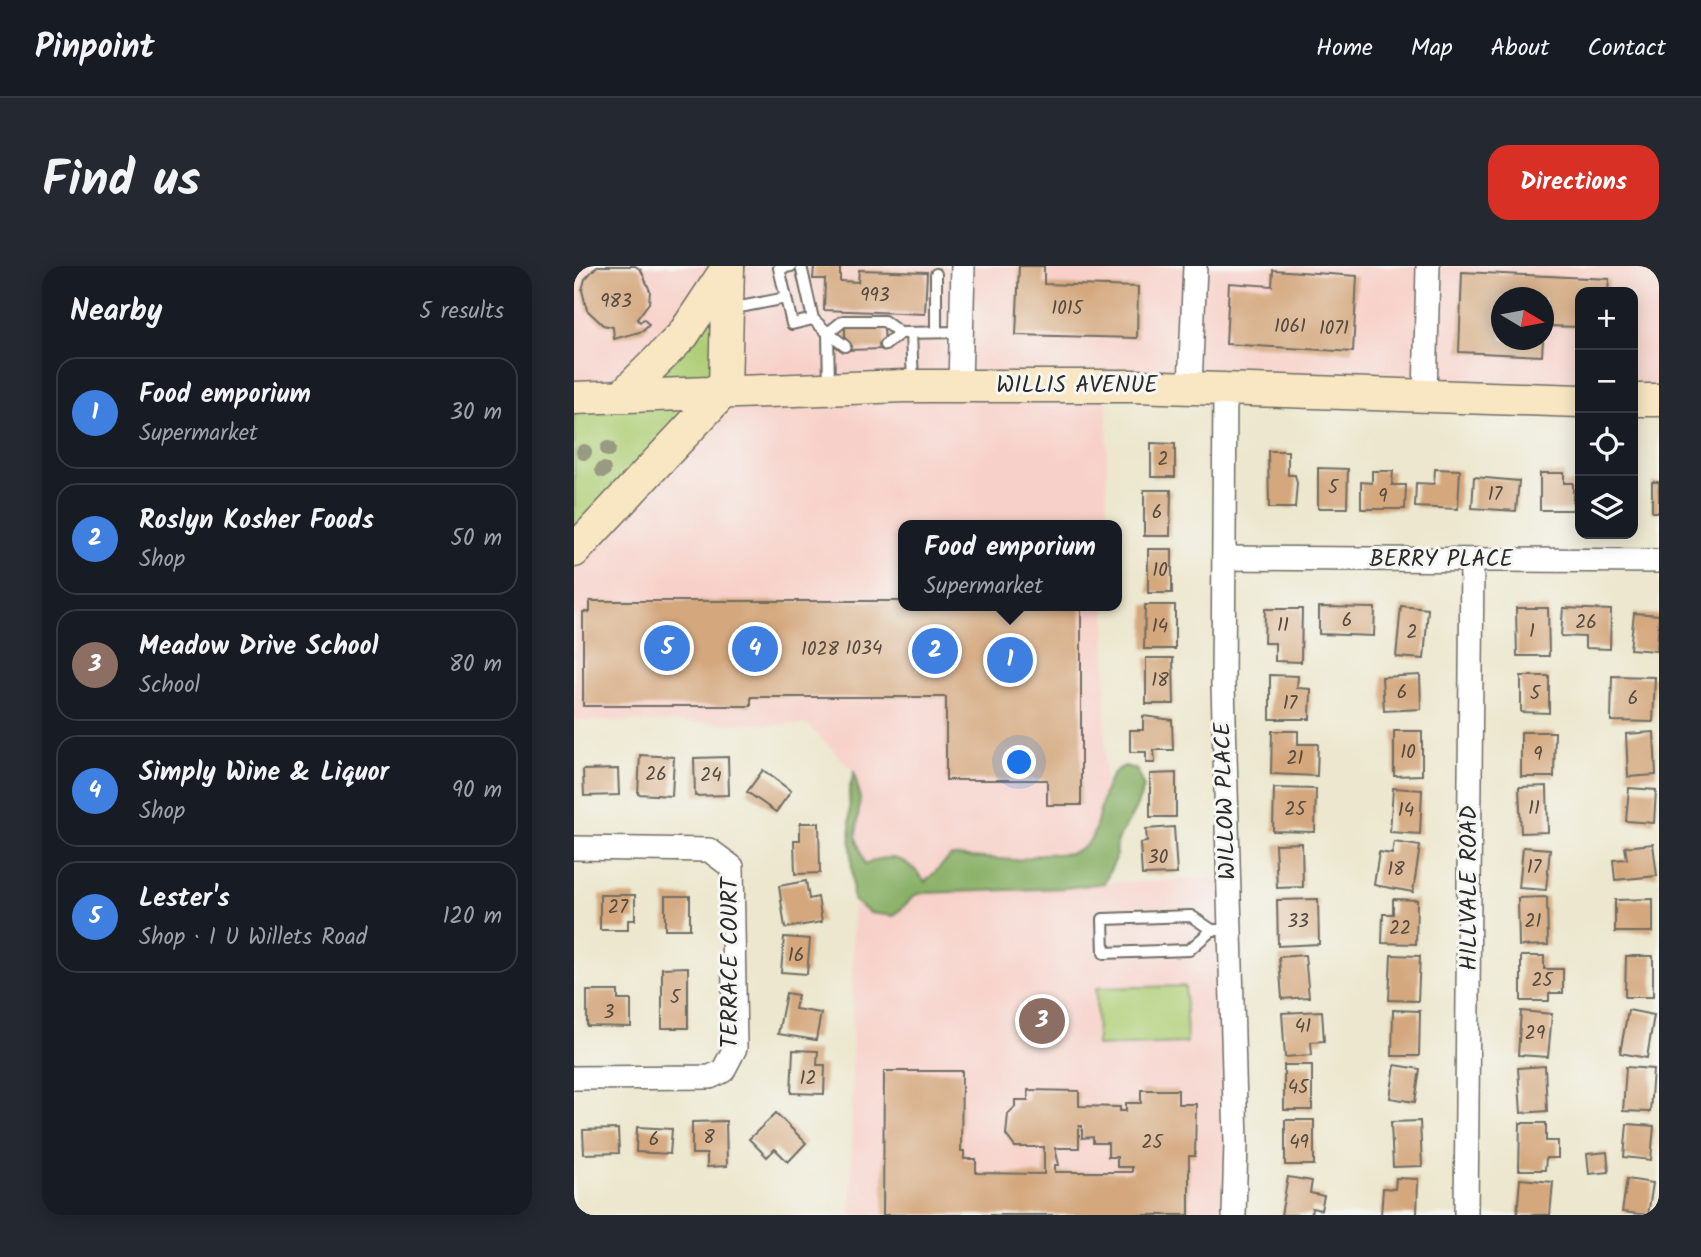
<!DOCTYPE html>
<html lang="en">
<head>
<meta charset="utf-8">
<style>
  body { margin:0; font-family:Kalam,sans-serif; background:#242831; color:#f1f3f6 }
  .controls { position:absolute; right:21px; top:21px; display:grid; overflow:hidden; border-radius:14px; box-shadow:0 4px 18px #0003 }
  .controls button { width:63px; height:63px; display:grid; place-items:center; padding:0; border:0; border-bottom:2px solid #363941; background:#171b24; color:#f1f3f6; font:35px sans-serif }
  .compass { position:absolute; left:917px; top:21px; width:63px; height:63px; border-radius:50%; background:#171b24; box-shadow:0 4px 18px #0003; rotate:100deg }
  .you { position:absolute; left:446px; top:497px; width:24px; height:24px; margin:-18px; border:5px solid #fff; border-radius:50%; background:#1a73e8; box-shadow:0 0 0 10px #1a73e833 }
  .badge { display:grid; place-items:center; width:46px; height:46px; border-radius:50%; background:#d93025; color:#fff; font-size:23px; font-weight:700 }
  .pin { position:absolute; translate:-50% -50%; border:4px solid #fff; box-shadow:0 2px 7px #0006 }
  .popup { position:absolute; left:324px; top:254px; width:224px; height:91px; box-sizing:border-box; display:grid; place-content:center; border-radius:14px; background:#171b24; filter:drop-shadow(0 2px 5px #0005); font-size:23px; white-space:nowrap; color:#9ea1a6 }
  .popup b { font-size:26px; color:#f1f3f6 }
  .popup::after { content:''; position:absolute; left:50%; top:100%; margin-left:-14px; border:14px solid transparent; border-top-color:#171b24 }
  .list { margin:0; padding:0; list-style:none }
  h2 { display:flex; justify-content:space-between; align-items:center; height:91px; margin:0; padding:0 28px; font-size:30px }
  h2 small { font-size:23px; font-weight:400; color:#9ea1a6 }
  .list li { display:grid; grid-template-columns:46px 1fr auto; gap:21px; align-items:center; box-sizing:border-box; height:112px; margin:0 14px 14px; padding:0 14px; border:2px solid #363941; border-radius:21px }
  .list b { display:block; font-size:26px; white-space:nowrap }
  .list p { margin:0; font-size:23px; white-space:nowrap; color:#9ea1a6 }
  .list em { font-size:23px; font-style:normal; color:#9ea1a6 }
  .icon { flex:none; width:38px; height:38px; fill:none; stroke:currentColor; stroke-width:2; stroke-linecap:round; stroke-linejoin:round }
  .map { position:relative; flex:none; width:1085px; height:949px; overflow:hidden; border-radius:21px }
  header { display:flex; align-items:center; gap:42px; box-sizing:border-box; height:98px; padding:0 35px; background:#171b24; border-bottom:2px solid #363941 }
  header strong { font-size:33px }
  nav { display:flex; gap:38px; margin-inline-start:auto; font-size:24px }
  .intro { display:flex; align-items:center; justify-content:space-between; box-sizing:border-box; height:168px; padding:0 42px }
  h1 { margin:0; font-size:49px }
  .button { padding:18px 32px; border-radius:21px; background:#d93025; color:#fff; font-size:24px; font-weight:700 }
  main { display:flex; gap:42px; padding:0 42px }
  aside { flex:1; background:#171b24; border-radius:21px; box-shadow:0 4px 18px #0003 }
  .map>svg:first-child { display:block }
  .built { fill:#f7d1c9; fill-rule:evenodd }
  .green { fill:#aece76; stroke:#6c7c50; stroke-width:2 }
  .forest { fill:#8ab167; stroke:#5a6e49; stroke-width:2 }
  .building { fill:#d4a77d; fill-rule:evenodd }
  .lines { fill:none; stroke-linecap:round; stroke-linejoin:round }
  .lane-casing { stroke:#6f6d64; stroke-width:14 }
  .street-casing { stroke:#6f6d64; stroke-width:26 }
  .secondary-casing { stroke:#6f6d64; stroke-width:35 }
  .lane { stroke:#fff; stroke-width:10 }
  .street { stroke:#fff; stroke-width:23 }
  .secondary { stroke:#f9e7c3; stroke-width:32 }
  .tree { fill:#979b81 }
  .labels { text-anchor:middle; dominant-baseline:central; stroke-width:6; stroke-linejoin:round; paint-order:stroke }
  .number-label { font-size:19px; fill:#554a40 }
  .street-label { font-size:23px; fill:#2b2b2b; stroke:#f6f6f2 }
</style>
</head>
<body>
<header>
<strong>Pinpoint</strong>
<nav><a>Home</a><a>Map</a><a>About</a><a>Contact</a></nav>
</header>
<div class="intro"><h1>Find us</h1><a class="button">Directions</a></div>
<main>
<aside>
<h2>Nearby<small>5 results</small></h2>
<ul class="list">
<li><span class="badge" style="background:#3f7fe0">1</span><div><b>Food emporium</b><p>Supermarket</p></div><em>30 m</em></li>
<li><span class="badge" style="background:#3f7fe0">2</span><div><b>Roslyn Kosher Foods</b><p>Shop</p></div><em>50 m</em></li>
<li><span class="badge" style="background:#8d6e63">3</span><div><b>Meadow Drive School</b><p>School</p></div><em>80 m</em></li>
<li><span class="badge" style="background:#3f7fe0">4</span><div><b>Simply Wine &amp; Liquor</b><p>Shop</p></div><em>90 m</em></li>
<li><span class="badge" style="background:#3f7fe0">5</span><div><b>Lester's</b><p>Shop · I U Willets Road</p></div><em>120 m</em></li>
</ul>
</aside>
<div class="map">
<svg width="1085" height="949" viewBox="0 0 1085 949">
  <rect width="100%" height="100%" fill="#f6f6f2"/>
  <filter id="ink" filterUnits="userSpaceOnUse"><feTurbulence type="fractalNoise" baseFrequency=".0143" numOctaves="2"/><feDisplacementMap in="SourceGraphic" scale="14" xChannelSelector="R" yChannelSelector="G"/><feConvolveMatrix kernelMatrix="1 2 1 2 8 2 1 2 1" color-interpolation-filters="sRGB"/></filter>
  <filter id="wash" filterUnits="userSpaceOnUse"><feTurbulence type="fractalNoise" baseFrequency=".00686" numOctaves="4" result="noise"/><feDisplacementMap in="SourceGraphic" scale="28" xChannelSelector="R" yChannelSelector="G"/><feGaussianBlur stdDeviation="1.57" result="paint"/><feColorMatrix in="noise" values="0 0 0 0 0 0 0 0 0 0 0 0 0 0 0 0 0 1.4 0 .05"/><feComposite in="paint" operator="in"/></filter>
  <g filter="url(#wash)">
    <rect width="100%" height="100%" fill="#ece7ce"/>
    <!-- built -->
    <path class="built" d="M0,0H1085V133H1059V26H1006V135L533,123V259H329V340H532L530,617L653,612L660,949H277L280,506L234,459L0,454ZM928,32H970V74H928Z"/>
    <!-- green -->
    <g class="green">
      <polygon points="154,0 151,124 0,282 0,132 49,129"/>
      <polygon points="611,720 613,777 523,780 522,722"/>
    </g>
    <!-- forest -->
    <path class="forest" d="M551,500L563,504L570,522L560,546L543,575L542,592L530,617L492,622L350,627L341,629L320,650L296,647L279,634L275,526L280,505L286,532L282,571L291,599C317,584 335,593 351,616L377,590C398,591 421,593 442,594C451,594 460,589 469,588C484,587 498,591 511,580C532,561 521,511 551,500Z"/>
    <g id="blocks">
      <!-- building -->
      <g class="building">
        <polygon points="23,0 61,0 67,4 76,25 75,37 63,53 66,56 70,53 75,59 69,65 40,73 39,61 29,59 13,44 8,24 11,13"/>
        <polygon points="240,0 266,0 266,15 284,16 285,4 353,6 351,48 250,44 251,13 239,13"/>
        <polygon points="445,0 470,0 470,18 564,21 563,72 442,69"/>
        <polygon points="699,4 783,10 779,86 652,78 655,17 698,20"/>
        <polygon points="888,6 1035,13 1034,26 1006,26 1006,61 970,60 970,32 928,32 928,74 969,74 968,90 885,86"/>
        <polygon points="310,60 311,83 271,84 271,61"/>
        <polygon points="577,177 601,178 601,211 577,211"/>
        <polygon points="694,185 714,185 714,209 721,209 723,217 721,242 695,242"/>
        <polygon points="744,202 774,203 773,242 744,242"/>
        <polygon points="861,203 886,204 884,243 841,241 842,217 860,218"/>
        <polygon points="798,205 819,205 818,219 832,219 831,243 787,243 787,216 798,217"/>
        <polygon points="966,207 990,207 990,217 999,217 999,244 966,244"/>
        <polygon points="900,211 945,215 942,245 898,242"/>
        <rect x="1078" y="216" width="7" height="30"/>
        <polygon points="570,224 597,224 596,270 570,270"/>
        <rect x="574" y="283" width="24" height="44"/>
        <polygon points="16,335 329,335 329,340 507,340 507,539 473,539 473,514 372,514 372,431 177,431 177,440 9,440 9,346 16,346"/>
        <polygon points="571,339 601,339 601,383 570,383"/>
        <polygon points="827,340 854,343 850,393 822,391"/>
        <polygon points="745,341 801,342 800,370 745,368"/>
        <polygon points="942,342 974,342 975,390 943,390"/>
        <polygon points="989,342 1037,344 1036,383 1011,382 1011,371 987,370"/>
        <polygon points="691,343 728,343 727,396 701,395 701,377 690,377"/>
        <polygon points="1060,347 1085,349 1083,385 1056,383"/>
        <polygon points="572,392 599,392 600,438 572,438"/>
        <polygon points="696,409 724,410 723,422 737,423 736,453 696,453"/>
        <polygon points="846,409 847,443 810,445 808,411"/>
        <polygon points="947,410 975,410 975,447 947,446"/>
        <polygon points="1038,410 1081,411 1079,456 1037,455"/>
        <polygon points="569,450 598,454 599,484 580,484 581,497 572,497 572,486 556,486 556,464 569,464"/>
        <polygon points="698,465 724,465 724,478 744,478 743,510 697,508"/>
        <polygon points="820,465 848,465 848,509 820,510"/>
        <polygon points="947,466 981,466 980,511 947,511"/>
        <polygon points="1080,466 1082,509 1054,511 1052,468"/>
        <polygon points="66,489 100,491 98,530 64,528"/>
        <polygon points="154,491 155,529 121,530 120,492"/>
        <polygon points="44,503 45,529 10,530 9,504"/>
        <polygon points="189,504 217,525 202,546 173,526"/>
        <polygon points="602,507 602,551 576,551 576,508"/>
        <polygon points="973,520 974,566 947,567 945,521"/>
        <polygon points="700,522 742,523 741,566 699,565"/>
        <polygon points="819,522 848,524 846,568 816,566"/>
        <polygon points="1055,522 1082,524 1080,557 1052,555"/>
        <polygon points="226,557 245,557 246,607 221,608 220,574 226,574"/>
        <polygon points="600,561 603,608 568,609 566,577 573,576 572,563"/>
        <polygon points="820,576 846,580 839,626 800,619 805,586 818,588"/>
        <polygon points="728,577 729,621 703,622 701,578"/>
        <polygon points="1079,578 1083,610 1041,614 1039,594 1053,593 1051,581"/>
        <polygon points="949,581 976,583 972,624 945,622"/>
        <polygon points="232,615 235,633 244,631 248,656 211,662 205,620"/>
        <polygon points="26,629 61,629 61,654 54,654 54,664 26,664"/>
        <rect x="91" y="630" width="25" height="33"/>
        <polygon points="973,631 974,679 945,680 944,632"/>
        <polygon points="744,633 745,678 704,680 703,634"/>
        <polygon points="819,633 843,634 842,678 808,677 809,648 819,648"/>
        <polygon points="1079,633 1079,666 1041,666 1041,634"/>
        <polygon points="210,671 236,673 233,708 207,706"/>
        <polygon points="731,689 735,731 708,733 705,691"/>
        <polygon points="817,689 846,690 844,735 815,734"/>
        <polygon points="947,690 970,690 970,703 989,703 989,727 975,727 975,735 947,735"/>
        <polygon points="1052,690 1079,690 1079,731 1051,731"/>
        <polygon points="114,701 114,762 88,762 88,702"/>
        <polygon points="13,725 44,725 44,734 57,734 57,761 13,760"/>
        <polygon points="212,727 224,729 221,743 247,747 242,774 204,768"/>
        <polygon points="819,744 846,745 845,790 818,790"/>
        <polygon points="1054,744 1080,749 1073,792 1046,787"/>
        <polygon points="748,745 750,775 737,776 738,789 711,791 708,747"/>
        <polygon points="947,745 978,748 974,791 944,789"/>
        <polygon points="219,784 244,785 243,799 251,799 250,828 217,827"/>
        <rect x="710" y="799" width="28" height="45"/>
        <polygon points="821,799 846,803 841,836 816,832"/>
        <polygon points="971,800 973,845 947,847 944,802"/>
        <polygon points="1052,801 1079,803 1076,846 1049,845"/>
        <path d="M310,805H388L387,885H390V893H402V907L470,908V881H441L432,869L434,848L441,841V834H454V824L505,825V840L546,841V845H552V837H567V824H604V838H622L621,890H615V949H309ZM505,860H508V872L519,871V877H534V891H543V901H558V906H481V899H485L481,882H505Z"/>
        <polygon points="202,847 232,877 214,896 201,883 193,891 175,873"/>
        <rect x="711" y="854" width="29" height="45"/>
        <polygon points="152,855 153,900 133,901 133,888 118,888 118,856"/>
        <polygon points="846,855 848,900 819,901 817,856"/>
        <polygon points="946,857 972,857 972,875 984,875 984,892 972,892 971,904 945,904"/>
        <polygon points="1053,858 1080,860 1077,894 1050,891"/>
        <polygon points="63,861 98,863 96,888 62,886"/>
        <polygon points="44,863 45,887 10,888 9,864"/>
        <polygon points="1033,886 1035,906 1015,908 1013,888"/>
        <polygon points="714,911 738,915 736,927 750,930 747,944 738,942 737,949 707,949"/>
        <polygon points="822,912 844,913 843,949 807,949 809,922 821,923"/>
        <polygon points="946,913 979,916 976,949 943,949"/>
        <polygon points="1053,913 1079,917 1074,949 1048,946"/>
      </g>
    </g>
  </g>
  <g filter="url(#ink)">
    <use href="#blocks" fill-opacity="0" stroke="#6f6d64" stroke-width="2"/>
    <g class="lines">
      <defs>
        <g id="lane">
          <polyline points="227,0 239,53 254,67 269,55 310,55 326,67 388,66"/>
          <polyline points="362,8 362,66"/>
          <polyline points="212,32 218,58 239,53"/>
          <polyline points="156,43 212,32 205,2 217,0"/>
          <polyline points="254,67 255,120"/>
          <polyline points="254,67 271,80"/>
          <polyline points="337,67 339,117"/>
          <polyline points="311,79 326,67"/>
          <polyline points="638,664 615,684 530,687 529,653 617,650 638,664 656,664"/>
        </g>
        <g id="street">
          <polyline points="386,119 389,0"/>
          <polyline points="616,120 621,0"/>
          <polyline points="651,122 649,418 662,876 660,949"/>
          <polyline points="851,131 854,0"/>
          <polyline points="650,292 1085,295"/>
          <polyline points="0,582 135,584 158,601 161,782 149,805 136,811 0,812"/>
          <polyline points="892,949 898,294"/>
        </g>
        <g id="secondary">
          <polyline points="49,129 109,69 154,1"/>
          <polyline points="0,132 331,120 560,120 1006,135"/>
          <polyline points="1059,134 1085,134"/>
          <polyline points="0,285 151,124 154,0"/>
        </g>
      </defs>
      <!-- lane casing -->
      <use href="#lane" class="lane-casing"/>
      <!-- street casing -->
      <use href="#street" class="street-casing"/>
      <!-- secondary casing -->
      <use href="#secondary" class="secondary-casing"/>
      <!-- lane -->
      <use href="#lane" class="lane"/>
      <!-- street -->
      <use href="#street" class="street"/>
      <!-- secondary -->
      <use href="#secondary" class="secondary"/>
    </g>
    <!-- trees -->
    <g class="tree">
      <circle cx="34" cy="183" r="8"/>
      <circle cx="10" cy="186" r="8"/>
      <circle cx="29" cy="204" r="8"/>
    </g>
  </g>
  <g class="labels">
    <!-- number labels -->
    <g class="number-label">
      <text x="301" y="30">993</text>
      <text x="42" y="36">983</text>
      <text x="493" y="43">1015</text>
      <text x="716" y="61">1061</text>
      <text x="760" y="63">1071</text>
      <text x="589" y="194">2</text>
      <text x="759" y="222">5</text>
      <text x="921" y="229">17</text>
      <text x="809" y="231">9</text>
      <text x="583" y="247">6</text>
      <text x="586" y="305">10</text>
      <text x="773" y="355">6</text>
      <text x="1012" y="357">26</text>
      <text x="709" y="360">11</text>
      <text x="586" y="361">14</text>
      <text x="958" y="366">1</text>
      <text x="838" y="367">2</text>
      <text x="290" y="383">1034</text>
      <text x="246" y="384">1028</text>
      <text x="586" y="415">18</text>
      <text x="828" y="427">6</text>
      <text x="961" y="428">5</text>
      <text x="1059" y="433">6</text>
      <text x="716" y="438">17</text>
      <text x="834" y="487">10</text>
      <text x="964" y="489">9</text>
      <text x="721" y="493">21</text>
      <text x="82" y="509">26</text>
      <text x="137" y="510">24</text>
      <text x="960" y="543">11</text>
      <text x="721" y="544">25</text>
      <text x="832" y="545">14</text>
      <text x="584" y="592">30</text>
      <text x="960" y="602">17</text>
      <text x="822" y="604">18</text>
      <text x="44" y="642">27</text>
      <text x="724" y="656">33</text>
      <text x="959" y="656">21</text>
      <text x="826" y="663">22</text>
      <text x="222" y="690">16</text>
      <text x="968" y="715">25</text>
      <text x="101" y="732">5</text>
      <text x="35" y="747">3</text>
      <text x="729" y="761">41</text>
      <text x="961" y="768">29</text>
      <text x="234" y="813">12</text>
      <text x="724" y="822">45</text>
      <text x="135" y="872">8</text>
      <text x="80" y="874">6</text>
      <text x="578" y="877">25</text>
      <text x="725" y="877">49</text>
    </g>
    <!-- street labels -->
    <g class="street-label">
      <text x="503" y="120">WILLIS AVENUE</text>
      <text x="867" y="294">BERRY PLACE</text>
      <text transform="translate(652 535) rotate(-92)">WILLOW PLACE</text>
      <text transform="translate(896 622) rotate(-90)">HILLVALE ROAD</text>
      <text transform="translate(157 697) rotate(-90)">TERRACE COURT</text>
    </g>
  </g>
</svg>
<div class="controls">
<button>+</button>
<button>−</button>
<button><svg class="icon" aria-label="locate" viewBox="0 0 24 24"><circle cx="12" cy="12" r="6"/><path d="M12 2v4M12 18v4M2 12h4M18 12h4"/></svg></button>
<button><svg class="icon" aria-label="layers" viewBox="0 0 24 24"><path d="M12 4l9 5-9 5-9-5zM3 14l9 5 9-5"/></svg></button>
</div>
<svg class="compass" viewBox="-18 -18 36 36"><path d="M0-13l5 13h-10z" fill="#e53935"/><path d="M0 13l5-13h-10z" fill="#9ea1a6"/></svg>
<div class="you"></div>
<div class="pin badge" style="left:436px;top:394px;background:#3f7fe0">1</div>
<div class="popup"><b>Food emporium</b>Supermarket</div>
<div class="pin badge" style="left:361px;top:385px;background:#3f7fe0">2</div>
<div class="pin badge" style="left:468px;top:755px;background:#8d6e63">3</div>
<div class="pin badge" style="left:181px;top:383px;background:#3f7fe0">4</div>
<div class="pin badge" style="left:93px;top:382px;background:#3f7fe0">5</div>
</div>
</main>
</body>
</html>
